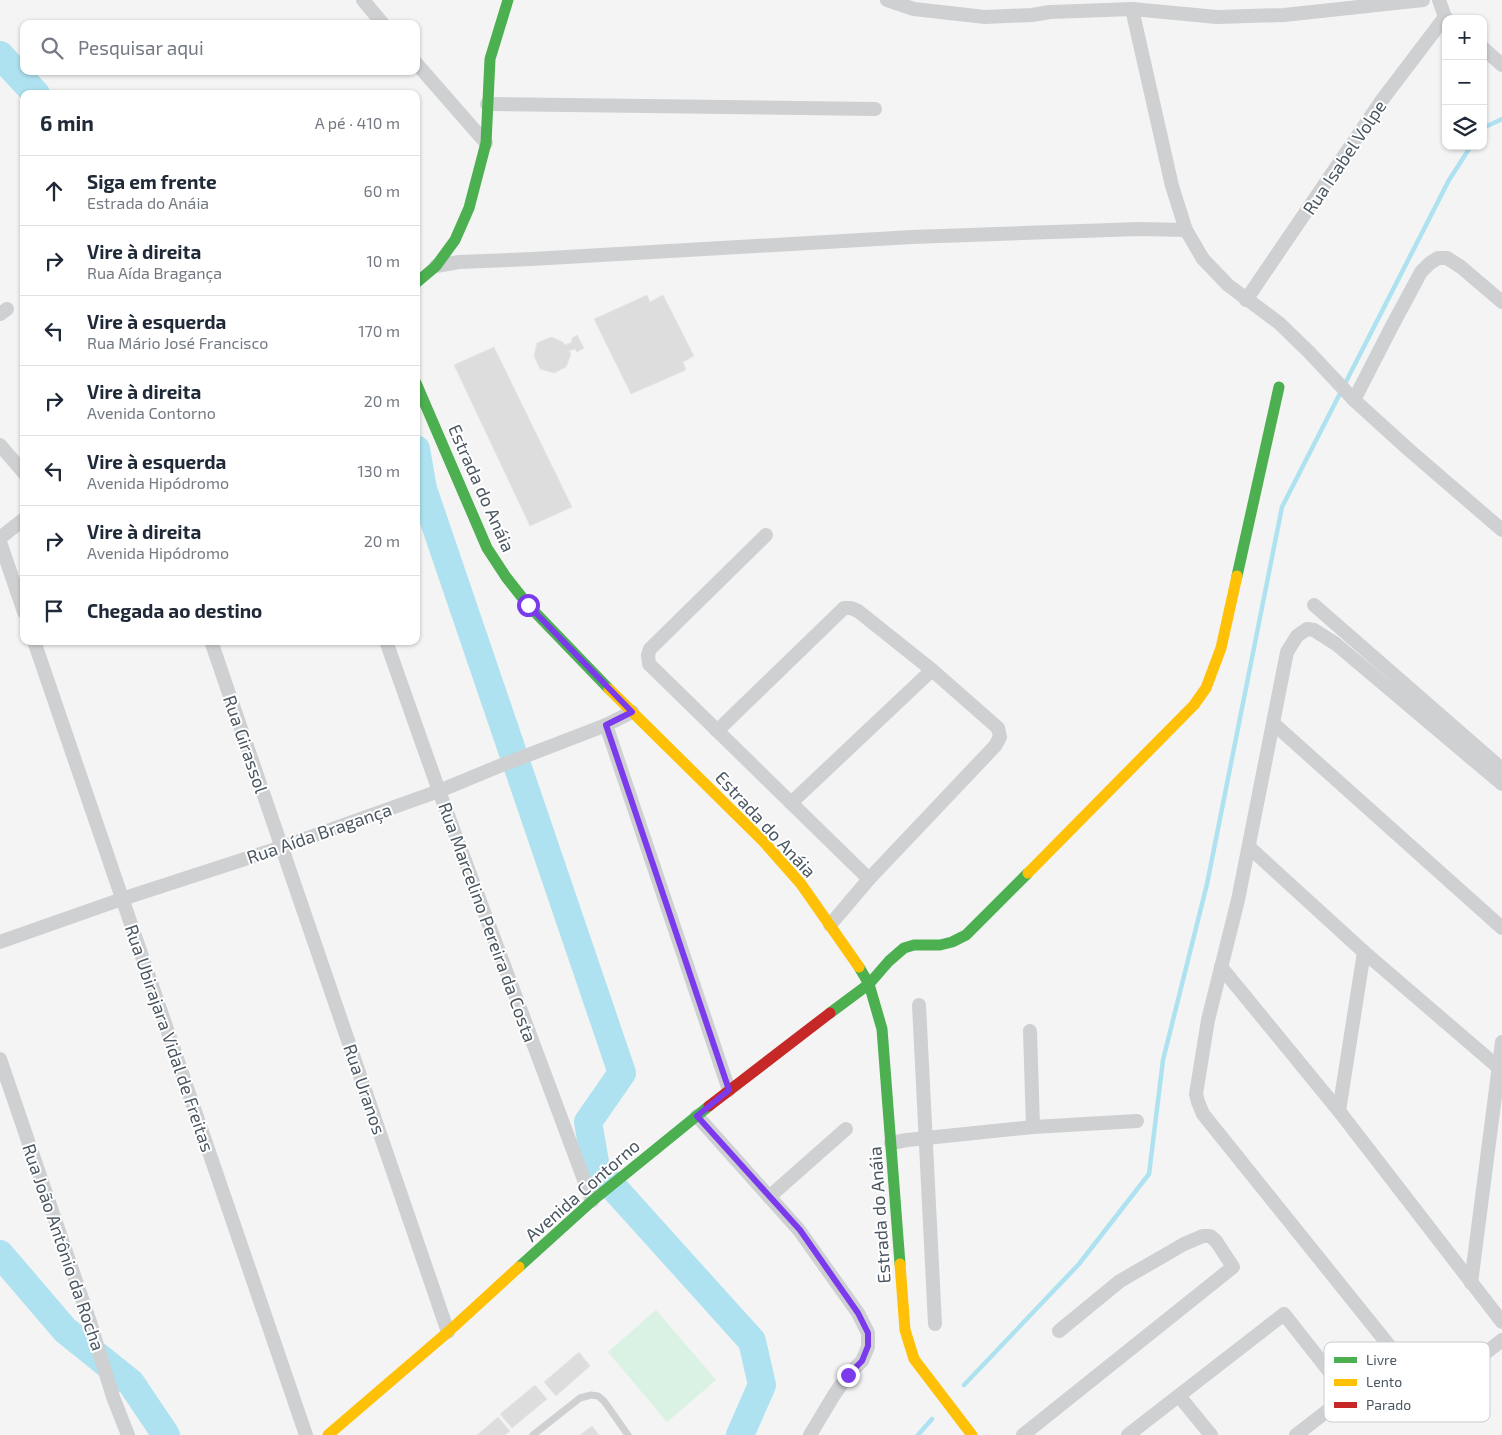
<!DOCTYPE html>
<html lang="pt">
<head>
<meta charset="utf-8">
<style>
  body { margin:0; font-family:"Exo 2",sans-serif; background:#f2f2f3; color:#1f2937 }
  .controls { position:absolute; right:15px; top:15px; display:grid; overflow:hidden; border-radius:10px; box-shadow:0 1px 4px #0004 }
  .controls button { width:45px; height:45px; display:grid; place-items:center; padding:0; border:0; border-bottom:1px solid #e0e1e3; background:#fff; color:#1f2937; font:25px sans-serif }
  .stop { position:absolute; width:15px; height:15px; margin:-11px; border:4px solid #7c3aed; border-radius:50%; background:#fff }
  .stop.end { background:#7c3aed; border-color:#fff; box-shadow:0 1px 5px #0008 }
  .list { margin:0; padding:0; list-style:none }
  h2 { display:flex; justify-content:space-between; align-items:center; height:65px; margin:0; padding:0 20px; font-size:21px }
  h2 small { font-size:16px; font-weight:400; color:#747a83 }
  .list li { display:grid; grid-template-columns:32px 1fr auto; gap:15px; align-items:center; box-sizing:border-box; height:70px; padding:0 20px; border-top:1px solid #e0e1e3 }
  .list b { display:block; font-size:19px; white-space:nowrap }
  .list p { margin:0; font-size:16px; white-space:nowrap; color:#747a83 }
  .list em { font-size:16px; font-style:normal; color:#747a83 }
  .icon { flex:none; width:28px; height:28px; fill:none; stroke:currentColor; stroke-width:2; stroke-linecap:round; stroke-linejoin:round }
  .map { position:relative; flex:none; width:1502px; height:1435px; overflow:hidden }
  .search { position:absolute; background:#fff; box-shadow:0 1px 4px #0004; left:20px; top:20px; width:400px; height:55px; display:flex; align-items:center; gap:12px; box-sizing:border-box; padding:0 18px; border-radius:10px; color:#747a83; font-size:19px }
  .panel { position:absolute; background:#fff; box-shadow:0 1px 4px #0004; left:20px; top:90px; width:400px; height:555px; border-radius:10px }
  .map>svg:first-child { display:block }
  .green { fill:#d9f2e3 }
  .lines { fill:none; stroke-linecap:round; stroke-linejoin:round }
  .stream { stroke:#aee2f0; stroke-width:4.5 }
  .river { stroke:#aee2f0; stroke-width:28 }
  .building { fill:#ddddde; stroke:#e5e6e7 }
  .lane { stroke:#ced0d2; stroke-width:7 }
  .street { stroke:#ced0d2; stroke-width:14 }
  .fast { stroke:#4caf50; stroke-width:11 }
  .slow { stroke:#ffc107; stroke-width:11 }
  .jam { stroke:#c62828; stroke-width:11 }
  .route { stroke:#7c3aed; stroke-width:6 }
  .labels { text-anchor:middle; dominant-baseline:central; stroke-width:4; stroke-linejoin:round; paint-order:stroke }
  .street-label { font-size:18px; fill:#4a5661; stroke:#fff }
  .key { fill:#fff; stroke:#c9ccd0; stroke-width:1 }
  .key-label { font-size:14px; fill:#4a5661 }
</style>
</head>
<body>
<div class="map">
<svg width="1502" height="1435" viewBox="0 0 1502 1435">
  <rect width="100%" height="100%" fill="#f4f4f4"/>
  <!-- green -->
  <polygon class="green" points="656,1310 716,1380 667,1422 608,1352"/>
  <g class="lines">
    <!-- stream -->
    <g class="stream">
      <polyline points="1483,128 1502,119"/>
      <polyline points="964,1385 1079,1264 1149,1174 1163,1060 1207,884 1282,507 1449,180 1471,146"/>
      <polyline points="918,1435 932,1419"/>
    </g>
    <!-- river -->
    <g class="river">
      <polyline points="0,55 36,94"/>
      <polyline points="416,449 423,489 622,1073 588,1122 596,1168 752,1341 762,1385 740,1435"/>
      <polyline points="0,1254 65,1330 131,1383 166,1435"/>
    </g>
  </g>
  <!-- building -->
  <g class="building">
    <polygon points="647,295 650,302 663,295 694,356 683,362 686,370 631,394 594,319"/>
    <polygon points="577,335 584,348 577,352 575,349 569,351 571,354 566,367 554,373 540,369 534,356 537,343 551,337 563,342 565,345 572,342 571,339"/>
    <polygon points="494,347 572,507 530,526 454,365"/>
    <polygon points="579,1352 590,1366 556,1396 544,1382"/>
    <polygon points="535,1385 547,1399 512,1428 500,1414"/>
    <polygon points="498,1417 510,1431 505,1435 477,1435"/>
    <polygon points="592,1426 599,1435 580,1435"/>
  </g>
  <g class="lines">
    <!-- lane -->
    <polyline class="lane" points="533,1435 580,1398 591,1395 598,1396 604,1401 628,1435"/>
    <!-- street -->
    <g class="street">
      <polyline points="363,0 383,24"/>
      <polyline points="887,0 914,9 985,17 1032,15 1050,12 1079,11 1132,9 1217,17 1284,15 1423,0"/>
      <polyline points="1439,0 1445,17 1447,19"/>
      <polyline points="1132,9 1172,186 1186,230 1203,259 1228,285 1279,323 1309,352 1354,400 1408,449 1502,530"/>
      <polyline points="1483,48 1502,65"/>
      <polyline points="416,63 486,143"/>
      <polyline points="487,104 875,109"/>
      <polyline points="436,266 459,262 532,259 912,237 1140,229 1186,230"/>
      <polyline points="1246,300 1382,100 1445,17"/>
      <polyline points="0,314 7,309"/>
      <polyline points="1354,400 1392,326 1421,272 1430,263 1438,258 1447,258 1461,267 1502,302"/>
      <polyline points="0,445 24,473"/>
      <polyline points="766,535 650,649 648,655 649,664 869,879"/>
      <polyline points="0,538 24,519"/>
      <polyline points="0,542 24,612"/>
      <polyline points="1314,605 1502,769"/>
      <polyline points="34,641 306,1435"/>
      <polyline points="211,641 448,1332"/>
      <polyline points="386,641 439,791 592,1201"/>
      <polyline points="1274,724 1502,928"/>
      <polyline points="606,725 729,1090"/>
      <polyline points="717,731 844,608 851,608 858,611 932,670"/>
      <path d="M1502,784L1336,644L1314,630L1307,629L1297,636L1287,652L1238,900L1208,1020L1196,1094L1198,1102L1203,1114L1420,1384C1426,1389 1430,1392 1438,1390L1502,1340"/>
      <polyline points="791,803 932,670 998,728 1000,737 995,746 869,879 830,925"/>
      <polyline points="1249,847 1364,952 1499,1068"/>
      <polyline points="0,942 122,899 282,847 439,791 497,767 606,725 632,712"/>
      <polyline points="1221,967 1339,1111 1502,1322"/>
      <polyline points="919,1005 935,1324"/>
      <polyline points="1030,1031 1033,1127"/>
      <polyline points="0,1059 90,1322 113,1397 128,1435"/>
      <polyline points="1339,1111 1364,952"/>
      <polyline points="697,1116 799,1230 858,1313 868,1333 868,1347 862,1361 848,1375 834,1395 810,1435"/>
      <polyline points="891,1143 907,1140 1033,1127 1137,1121"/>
      <polyline points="769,1197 846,1129"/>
      <polyline points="1471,1283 1502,1042"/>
      <polyline points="1179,1396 1211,1435"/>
      <polyline points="1023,1435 1233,1267 1216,1241 1210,1236 1203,1236 1184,1244 1120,1281 1059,1331"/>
      <polyline points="1128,1435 1284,1314 1343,1389 1345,1395 1340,1401 1296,1435"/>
    </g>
    <!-- fast -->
    <g class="fast">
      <polyline points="416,283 436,266 455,240 469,208 486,143 490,59 508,0"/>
      <polyline points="416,383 487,548 506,577 528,605 609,689"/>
      <polyline points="1237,576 1279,387"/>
      <polyline points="859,967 869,984 882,1029 900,1264"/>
      <polyline points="830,1013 869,984 889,961 904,948 914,945 940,945 952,942 966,935 1028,873"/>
      <polyline points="519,1267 592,1201 709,1106"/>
    </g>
    <!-- slow -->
    <g class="slow">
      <polyline points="609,689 763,841 801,884 859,967"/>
      <polyline points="1028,873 1194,705 1206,688 1221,648 1237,576"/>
      <polyline points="900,1264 905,1330 914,1359 972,1435"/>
      <polyline points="328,1435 448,1332 519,1267"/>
    </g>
    <!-- jam -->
    <polyline class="jam" points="709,1106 830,1013"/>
  </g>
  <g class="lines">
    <!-- route -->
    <polyline class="route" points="528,605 632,712 606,725 729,1090 697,1116 800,1230 858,1313 868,1333 868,1346 862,1361 848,1375"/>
  </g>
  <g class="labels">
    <!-- street labels -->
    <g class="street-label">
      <text transform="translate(1344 157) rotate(-56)">Rua Isabel Volpe</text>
      <text transform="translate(482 488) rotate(66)">Estrada do Anáia</text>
      <text transform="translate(246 744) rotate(71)">Rua Girassol</text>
      <text transform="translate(766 824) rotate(47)">Estrada do Anáia</text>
      <text transform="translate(319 833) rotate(-19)">Rua Aída Bragança</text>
      <text transform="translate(488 922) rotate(70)">Rua Marcelino Pereira da Costa</text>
      <text transform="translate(170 1038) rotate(71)">Rua Ubirajara Vidal de Freitas</text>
      <text transform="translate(365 1089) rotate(71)">Rua Uranos</text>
      <text transform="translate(582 1190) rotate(-41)">Avenida Contorno</text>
      <text transform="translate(879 1215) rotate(-94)">Estrada do Anáia</text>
      <text transform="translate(64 1247) rotate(71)">Rua João Antônio da Rocha</text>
    </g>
  </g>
  <!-- legend -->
  <rect x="1324" y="1342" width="166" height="80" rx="8" class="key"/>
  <rect x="1334" y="1357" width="23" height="6" fill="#4caf50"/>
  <rect x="1334" y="1379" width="23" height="7" fill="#ffc107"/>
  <rect x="1334" y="1402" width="23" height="6" fill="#c62828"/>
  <g class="key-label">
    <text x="1366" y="1365">Livre</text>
    <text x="1366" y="1387">Lento</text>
    <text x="1366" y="1410">Parado</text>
  </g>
</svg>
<div class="controls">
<button>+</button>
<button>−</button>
<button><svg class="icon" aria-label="layers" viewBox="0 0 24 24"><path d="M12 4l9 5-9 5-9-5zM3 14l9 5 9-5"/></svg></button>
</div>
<div class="stop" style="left:528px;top:605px"></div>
<div class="stop end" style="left:848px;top:1375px"></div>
<div class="search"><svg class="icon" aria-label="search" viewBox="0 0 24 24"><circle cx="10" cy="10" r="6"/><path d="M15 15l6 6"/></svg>Pesquisar aqui</div>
<section class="panel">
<h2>6 min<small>A pé · 410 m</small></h2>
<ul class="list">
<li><svg class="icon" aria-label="ahead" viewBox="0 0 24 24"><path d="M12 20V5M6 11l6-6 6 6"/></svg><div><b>Siga em frente</b><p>Estrada do Anáia</p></div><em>60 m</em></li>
<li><svg class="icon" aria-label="right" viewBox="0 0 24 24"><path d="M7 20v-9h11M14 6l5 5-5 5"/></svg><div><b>Vire à direita</b><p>Rua Aída Bragança</p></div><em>10 m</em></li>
<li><svg class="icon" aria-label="left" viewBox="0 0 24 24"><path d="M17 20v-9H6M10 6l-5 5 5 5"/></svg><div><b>Vire à esquerda</b><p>Rua Mário José Francisco</p></div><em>170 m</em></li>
<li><svg class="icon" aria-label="right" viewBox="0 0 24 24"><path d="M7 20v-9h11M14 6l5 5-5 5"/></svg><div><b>Vire à direita</b><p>Avenida Contorno</p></div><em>20 m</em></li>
<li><svg class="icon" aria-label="left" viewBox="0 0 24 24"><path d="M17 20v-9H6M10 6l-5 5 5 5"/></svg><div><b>Vire à esquerda</b><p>Avenida Hipódromo</p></div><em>130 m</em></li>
<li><svg class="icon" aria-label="right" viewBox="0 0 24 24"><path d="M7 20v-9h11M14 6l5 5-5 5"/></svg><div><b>Vire à direita</b><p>Avenida Hipódromo</p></div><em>20 m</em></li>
<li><svg class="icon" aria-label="arrive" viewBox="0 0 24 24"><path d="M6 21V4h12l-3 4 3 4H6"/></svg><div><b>Chegada ao destino</b></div></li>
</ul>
</section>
</div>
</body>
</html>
